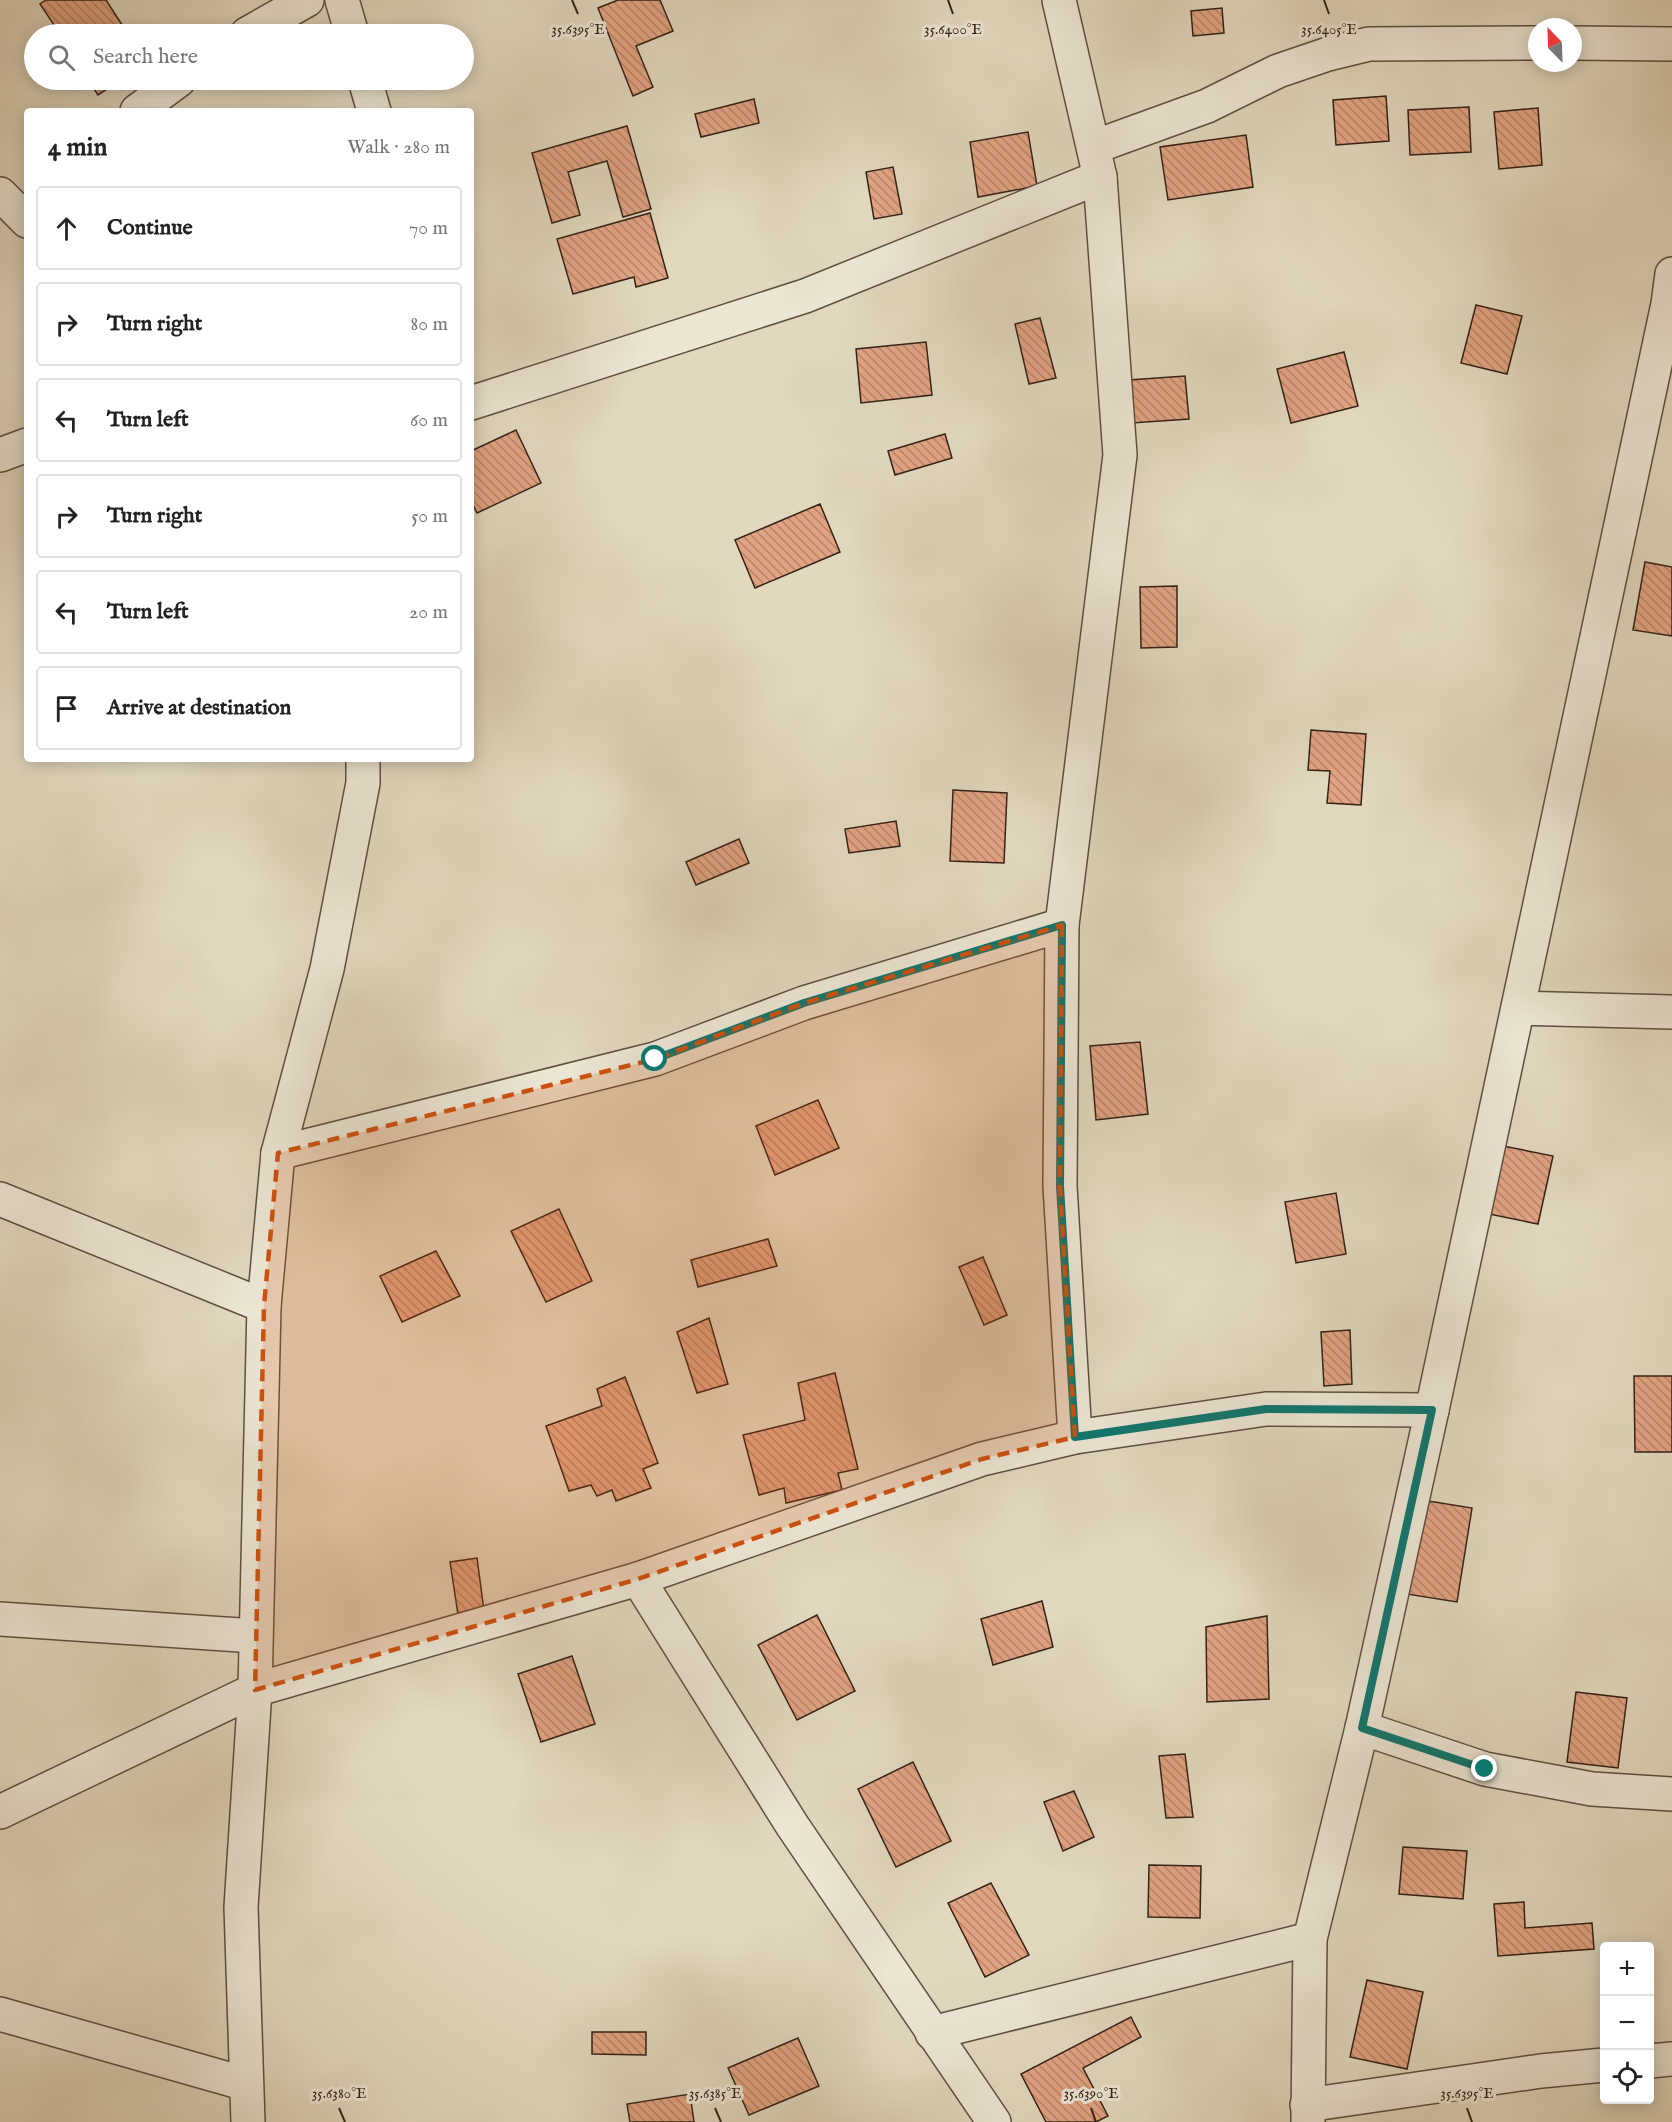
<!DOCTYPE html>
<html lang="en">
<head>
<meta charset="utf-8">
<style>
  body { margin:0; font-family:"IM FELL English",serif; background:#f2f2f2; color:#222 }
  .controls { position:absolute; right:18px; bottom:18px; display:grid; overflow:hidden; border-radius:6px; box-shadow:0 3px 15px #0003 }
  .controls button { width:54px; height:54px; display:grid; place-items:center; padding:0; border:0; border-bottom:2px solid #e0e0e0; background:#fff; color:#222; font:30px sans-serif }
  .compass { position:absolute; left:1528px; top:18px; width:54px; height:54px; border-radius:50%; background:#fff; box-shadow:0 3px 15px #0003; rotate:337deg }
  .stop { position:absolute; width:18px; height:18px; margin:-14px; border:4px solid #0f766e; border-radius:50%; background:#fff }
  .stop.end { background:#0f766e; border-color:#fff; box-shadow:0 2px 6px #0008 }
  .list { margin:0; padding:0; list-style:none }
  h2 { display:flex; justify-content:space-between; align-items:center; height:78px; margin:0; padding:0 24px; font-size:26px }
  h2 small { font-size:20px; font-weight:400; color:#767676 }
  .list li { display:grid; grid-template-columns:39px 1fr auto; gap:18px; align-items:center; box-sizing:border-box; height:84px; margin:0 12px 12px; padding:0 12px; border:2px solid #e0e0e0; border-radius:6px }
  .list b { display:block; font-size:22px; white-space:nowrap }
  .list em { font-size:20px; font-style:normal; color:#767676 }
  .icon { flex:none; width:33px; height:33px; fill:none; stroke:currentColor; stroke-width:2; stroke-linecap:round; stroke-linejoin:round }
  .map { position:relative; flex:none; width:1672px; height:2122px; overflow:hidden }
  .search { position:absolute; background:#fff; box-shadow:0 3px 15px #0003; left:24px; top:24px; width:450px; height:66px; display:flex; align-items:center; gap:15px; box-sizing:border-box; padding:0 21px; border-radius:33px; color:#767676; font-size:22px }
  .panel { position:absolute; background:#fff; box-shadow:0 3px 15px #0003; left:24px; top:108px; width:450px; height:654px; border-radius:6px }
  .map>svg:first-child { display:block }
  .building { fill:url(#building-back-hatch); stroke:#332116; stroke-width:1.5 }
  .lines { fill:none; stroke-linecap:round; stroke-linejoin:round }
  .street-casing { stroke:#5e4f40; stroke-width:36 }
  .street { stroke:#ece6d5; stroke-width:33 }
  .route { stroke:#0f766e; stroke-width:8 }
  .marked { fill:#cd510e; fill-opacity:0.2; stroke:#cd510e; stroke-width:4.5; stroke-dasharray:12 8; stroke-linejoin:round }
  .ticks { fill:none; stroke:#332116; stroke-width:2 }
  .ticks-label { font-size:15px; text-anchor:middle; fill:#332116; stroke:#ece6d5; stroke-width:6; stroke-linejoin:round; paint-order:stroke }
</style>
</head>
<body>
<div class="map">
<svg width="1672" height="2122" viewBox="0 0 1672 2122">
  <defs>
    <pattern id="building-back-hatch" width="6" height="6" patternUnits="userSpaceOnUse" patternTransform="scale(1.5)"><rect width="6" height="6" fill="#e2a382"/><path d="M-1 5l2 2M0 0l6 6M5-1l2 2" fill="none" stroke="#b88469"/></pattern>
  </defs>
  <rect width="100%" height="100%" fill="#e1d8be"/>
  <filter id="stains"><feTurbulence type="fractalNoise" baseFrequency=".00333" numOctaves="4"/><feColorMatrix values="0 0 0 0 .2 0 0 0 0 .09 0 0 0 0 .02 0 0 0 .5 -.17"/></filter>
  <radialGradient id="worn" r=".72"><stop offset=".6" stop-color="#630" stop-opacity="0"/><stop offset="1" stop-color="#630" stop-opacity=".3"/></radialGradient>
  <!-- building -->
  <g class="building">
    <polygon points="46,0 106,0 128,34 60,34 40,4"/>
    <polygon points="618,0 660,0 673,31 636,46 653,87 633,96 598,8"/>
    <polygon points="1222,8 1224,33 1193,36 1191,11"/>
    <polygon points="88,80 121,80 98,95"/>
    <polygon points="1386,96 1389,141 1336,145 1333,100"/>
    <polygon points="754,99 759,123 701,137 695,114"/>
    <polygon points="1469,107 1471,152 1410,155 1408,110"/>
    <polygon points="1538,108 1542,165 1499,169 1494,112"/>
    <polygon points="627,126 651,209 623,217 607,161 568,172 580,215 552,223 532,153"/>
    <polygon points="1028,132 1037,186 978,197 970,142"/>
    <polygon points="1246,135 1253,187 1168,200 1160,147"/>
    <polygon points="893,167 902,214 874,219 866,172"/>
    <polygon points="650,213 668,278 636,287 634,277 573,294 557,239"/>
    <polygon points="1476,305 1522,316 1507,374 1461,363"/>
    <polygon points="1040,318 1056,378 1029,384 1015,324"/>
    <polygon points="926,342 932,395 861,403 856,349"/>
    <polygon points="1344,352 1358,406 1291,423 1277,369"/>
    <polygon points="1185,376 1189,419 1132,423 1129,380"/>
    <polygon points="516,430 541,483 477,513 471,501 471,451"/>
    <polygon points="945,434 952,458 895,475 888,451"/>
    <polygon points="820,504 840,552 755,588 735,540"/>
    <polygon points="1645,562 1672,567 1672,636 1633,630"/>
    <polygon points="1177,586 1177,647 1141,648 1140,587"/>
    <polygon points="1311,730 1366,734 1361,805 1327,803 1330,771 1308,770"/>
    <polygon points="953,790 1007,793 1004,863 950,861"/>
    <polygon points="896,821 900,846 849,853 845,829"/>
    <polygon points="739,839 749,863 696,885 686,862"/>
    <polygon points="1140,1042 1148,1114 1096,1120 1090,1046"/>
    <polygon points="818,1100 839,1148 775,1175 756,1126"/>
    <polygon points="1498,1145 1553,1156 1538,1224 1484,1213"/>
    <polygon points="1336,1193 1346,1254 1296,1263 1285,1202"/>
    <polygon points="559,1209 592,1281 546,1302 511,1231"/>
    <polygon points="768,1239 777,1266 698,1287 691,1260"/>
    <polygon points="436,1251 460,1296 402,1322 380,1276"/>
    <polygon points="983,1257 1007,1315 984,1325 959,1267"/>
    <polygon points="709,1318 728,1384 697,1393 677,1332"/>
    <polygon points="1350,1330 1352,1384 1324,1386 1321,1332"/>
    <polygon points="835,1373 858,1469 838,1473 842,1490 786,1503 784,1488 759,1495 743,1435 805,1420 798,1383"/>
    <polygon points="1634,1376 1672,1376 1672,1452 1635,1452"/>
    <polygon points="625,1377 658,1463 643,1469 651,1488 616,1501 612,1490 597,1496 591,1485 569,1491 546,1426 602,1406 597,1389"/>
    <polygon points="1416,1499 1472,1508 1457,1602 1400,1593"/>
    <polygon points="477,1558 485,1618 459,1621 450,1562"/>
    <polygon points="1042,1601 1053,1647 993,1665 981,1619"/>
    <polygon points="817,1615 855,1691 797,1720 758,1645"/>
    <polygon points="1267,1616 1269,1699 1207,1702 1206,1627"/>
    <polygon points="572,1656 595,1724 541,1742 518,1674"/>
    <polygon points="1576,1692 1627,1698 1618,1768 1567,1762"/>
    <polygon points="1185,1754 1193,1817 1166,1818 1159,1756"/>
    <polygon points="913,1762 951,1841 896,1867 858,1789"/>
    <polygon points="1074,1791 1094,1837 1063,1851 1044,1802"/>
    <polygon points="1403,1847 1467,1851 1463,1899 1399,1894"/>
    <polygon points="1149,1865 1201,1866 1200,1918 1148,1917"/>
    <polygon points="991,1883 1029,1955 985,1977 948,1903"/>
    <polygon points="1524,1902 1525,1928 1592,1923 1594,1949 1498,1956 1494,1904"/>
    <polygon points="1367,1980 1423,1992 1407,2069 1350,2057"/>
    <polygon points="1131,2017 1141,2037 1083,2068 1108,2116 1096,2122 1046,2122 1021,2074"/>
    <polygon points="592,2032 646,2032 646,2055 592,2054"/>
    <polygon points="798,2038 819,2086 749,2115 728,2068"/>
    <polygon points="690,2094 694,2122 630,2122 627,2104"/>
  </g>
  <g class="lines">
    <defs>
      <g id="street">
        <polyline points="342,0 352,34"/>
        <polyline points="1059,0 1100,177 1120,455 1062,925 1060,1186 1075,1437"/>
        <polyline points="247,34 307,0"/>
        <polyline points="1573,43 1672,44"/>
        <polyline points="365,80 374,111"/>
        <polyline points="137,111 179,80"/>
        <polyline points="1094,147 1207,106 1278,71 1328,54 1369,44 1537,43"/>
        <polyline points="0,194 27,221"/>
        <polyline points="471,403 805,296 1100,177"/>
        <polyline points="0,455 27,445"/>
        <polyline points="1518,1008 1672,1012"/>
        <polyline points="278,1153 655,1059 804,1003 1062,925"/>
        <polyline points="0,1199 264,1306"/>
        <polyline points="638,1579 792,1825 994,2122"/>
        <polyline points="0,1619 255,1636"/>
        <polyline points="1362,1728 1485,1769 1592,1789 1672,1794"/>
        <polyline points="0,1812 255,1690 638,1579 982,1459 1075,1437 1266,1409 1432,1410"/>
        <polyline points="0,2014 246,2084"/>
        <polyline points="932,2033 1310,1939"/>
        <polyline points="1650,2061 1672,2059"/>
        <polyline points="1307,2105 1541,2071 1604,2065"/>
        <polyline points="248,2122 241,1907 255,1690 264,1306 278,1153 327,969 363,783 363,759"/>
        <polyline points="1308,2122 1310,1939 1362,1728 1432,1410 1668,304 1672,274"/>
      </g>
    </defs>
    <!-- street casing -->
    <use href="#street" class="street-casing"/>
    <!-- street -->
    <use href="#street" class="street"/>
  </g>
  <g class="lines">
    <!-- route -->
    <polyline class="route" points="655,1059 804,1003 1062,925 1060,1186 1075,1437 1266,1409 1432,1410 1362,1728 1485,1769"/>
  </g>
  <!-- marked area -->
  <path class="marked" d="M1062,925L1060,1186L1075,1437L982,1459L638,1579L255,1690L264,1306L278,1153L655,1059L804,1003Z"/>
  <!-- ticks -->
  <path class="ticks" d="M572,0L578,14M948,0L953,14M1324,0L1329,14M339,2108L345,2122M715,2108L721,2122M1091,2108L1096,2122M1467,2108L1472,2122"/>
  <g class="ticks-label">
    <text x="578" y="34">35.6395°E</text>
    <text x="953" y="34">35.6400°E</text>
    <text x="1329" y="34">35.6405°E</text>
    <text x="339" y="2098">35.6380°E</text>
    <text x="715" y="2098">35.6385°E</text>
    <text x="1091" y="2098">35.6390°E</text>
    <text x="1467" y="2098">35.6395°E</text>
  </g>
  <rect width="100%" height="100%" filter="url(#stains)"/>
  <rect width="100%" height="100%" fill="url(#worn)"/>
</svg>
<div class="controls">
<button>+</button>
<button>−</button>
<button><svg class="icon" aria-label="locate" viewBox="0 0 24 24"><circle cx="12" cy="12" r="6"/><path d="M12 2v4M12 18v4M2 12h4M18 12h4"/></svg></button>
</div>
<svg class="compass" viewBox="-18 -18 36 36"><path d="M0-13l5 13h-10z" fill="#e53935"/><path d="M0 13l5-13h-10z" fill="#767676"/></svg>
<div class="stop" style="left:655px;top:1059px"></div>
<div class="stop end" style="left:1485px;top:1769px"></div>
<div class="search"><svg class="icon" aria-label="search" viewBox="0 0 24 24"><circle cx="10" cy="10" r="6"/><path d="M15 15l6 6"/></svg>Search here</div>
<section class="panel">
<h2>4 min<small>Walk · 280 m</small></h2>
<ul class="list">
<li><svg class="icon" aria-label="ahead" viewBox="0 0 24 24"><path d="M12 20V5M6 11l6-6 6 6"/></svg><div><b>Continue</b></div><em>70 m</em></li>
<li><svg class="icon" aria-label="right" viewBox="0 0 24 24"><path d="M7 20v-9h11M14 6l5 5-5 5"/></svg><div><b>Turn right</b></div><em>80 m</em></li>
<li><svg class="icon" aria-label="left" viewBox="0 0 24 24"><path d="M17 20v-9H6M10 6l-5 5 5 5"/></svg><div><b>Turn left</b></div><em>60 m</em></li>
<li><svg class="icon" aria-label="right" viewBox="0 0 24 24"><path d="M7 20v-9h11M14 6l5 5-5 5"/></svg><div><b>Turn right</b></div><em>50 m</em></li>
<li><svg class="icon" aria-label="left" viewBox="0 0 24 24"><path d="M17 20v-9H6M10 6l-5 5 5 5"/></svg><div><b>Turn left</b></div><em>20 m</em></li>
<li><svg class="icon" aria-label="arrive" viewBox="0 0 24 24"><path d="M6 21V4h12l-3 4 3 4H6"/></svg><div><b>Arrive at destination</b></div></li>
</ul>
</section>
</div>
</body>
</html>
